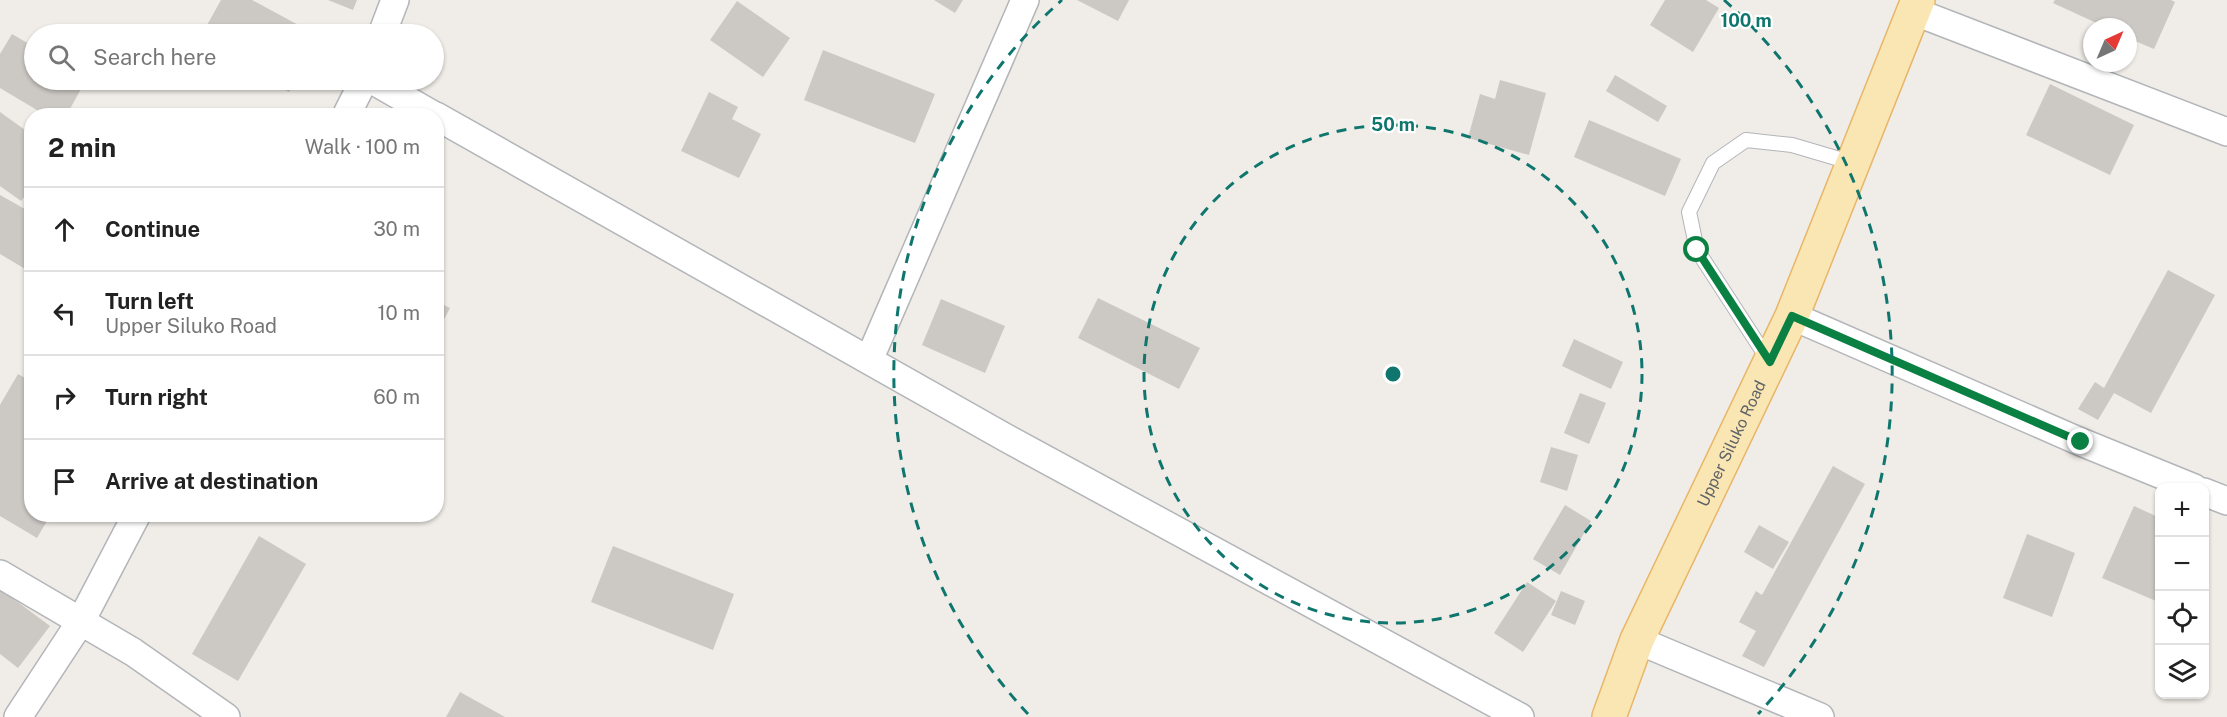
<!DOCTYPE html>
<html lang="en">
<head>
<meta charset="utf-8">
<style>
  body { margin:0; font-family:"Public Sans",sans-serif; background:#f6f6f6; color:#222 }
  .controls { position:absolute; right:18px; bottom:18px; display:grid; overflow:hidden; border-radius:12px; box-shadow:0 2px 4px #0004 }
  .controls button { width:54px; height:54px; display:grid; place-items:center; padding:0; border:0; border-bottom:2px solid #e0e0e0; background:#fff; color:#222; font:30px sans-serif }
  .compass { position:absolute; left:2083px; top:18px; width:54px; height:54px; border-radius:50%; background:#fff; box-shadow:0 2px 4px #0004; rotate:44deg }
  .stop { position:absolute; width:18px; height:18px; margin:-14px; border:4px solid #0b8043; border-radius:50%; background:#fff }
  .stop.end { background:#0b8043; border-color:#fff; box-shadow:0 2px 6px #0008 }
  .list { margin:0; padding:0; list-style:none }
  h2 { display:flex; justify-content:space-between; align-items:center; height:78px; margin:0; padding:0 24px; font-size:26px }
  h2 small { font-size:20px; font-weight:400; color:#767676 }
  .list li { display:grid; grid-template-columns:39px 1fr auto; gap:18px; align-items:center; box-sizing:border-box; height:84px; padding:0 24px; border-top:2px solid #e0e0e0 }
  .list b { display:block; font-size:22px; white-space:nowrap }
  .list p { margin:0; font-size:20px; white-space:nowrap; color:#767676 }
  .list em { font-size:20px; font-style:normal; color:#767676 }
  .icon { flex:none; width:33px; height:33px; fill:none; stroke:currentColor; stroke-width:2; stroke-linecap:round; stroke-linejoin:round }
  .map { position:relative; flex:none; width:2227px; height:717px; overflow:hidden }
  .search { position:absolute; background:#fff; box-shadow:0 2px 4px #0004; left:24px; top:24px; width:420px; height:66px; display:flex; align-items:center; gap:15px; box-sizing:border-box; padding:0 21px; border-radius:33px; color:#767676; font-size:22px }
  .panel { position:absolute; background:#fff; box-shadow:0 2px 4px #0004; left:24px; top:108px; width:420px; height:414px; border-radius:24px }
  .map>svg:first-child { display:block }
  .building { fill:#ccc8c4 }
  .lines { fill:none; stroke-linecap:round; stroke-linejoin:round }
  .lane-casing { stroke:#b3b5b9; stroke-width:16 }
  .street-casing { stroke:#b3b5b9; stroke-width:30 }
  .primary-casing { stroke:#e8b668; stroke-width:36 }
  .lane { stroke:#fff; stroke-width:14 }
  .street { stroke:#fff; stroke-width:27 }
  .primary { stroke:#fae6b3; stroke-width:33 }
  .route { stroke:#0b8043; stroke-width:8 }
  .ring { fill:none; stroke:#0f766e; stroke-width:3; stroke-dasharray:10 8 }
  .labels { text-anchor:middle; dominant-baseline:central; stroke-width:4.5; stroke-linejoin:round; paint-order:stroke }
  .street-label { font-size:16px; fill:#5f6367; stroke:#fff }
  .centre { fill:#0f766e; stroke:#fff; stroke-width:3 }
  .ring-label { font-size:18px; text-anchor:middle; font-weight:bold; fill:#0f766e; stroke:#fff; stroke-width:4.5; stroke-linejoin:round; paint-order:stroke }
</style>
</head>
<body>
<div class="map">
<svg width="2227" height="717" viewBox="0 0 2227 717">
  <rect width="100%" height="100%" fill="#f0ede8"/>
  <!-- building -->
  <g class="building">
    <polygon points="221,0 252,0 315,34 202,34"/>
    <polygon points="328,0 357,0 353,10"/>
    <polygon points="934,0 963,0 955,13"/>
    <polygon points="1077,0 1129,0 1118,21"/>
    <polygon points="1665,0 1706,0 1719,8 1693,52 1650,25"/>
    <polygon points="2055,0 2171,0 2175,2 2154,49 2128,38 2128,27 2105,27 2053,3"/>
    <polygon points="737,1 790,38 763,77 710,40"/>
    <polygon points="12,34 34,47 34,80 86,80 66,116 47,116 0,88 0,54"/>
    <polygon points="823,50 935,94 915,143 804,100"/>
    <polygon points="1615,75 1667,106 1658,122 1606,91"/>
    <polygon points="266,80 296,80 289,92"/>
    <polygon points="1500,80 1546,93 1529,155 1468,138 1480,94 1495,99"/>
    <polygon points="2050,84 2134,125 2110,175 2026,135"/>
    <polygon points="709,92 738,107 732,119 761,134 739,178 681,151"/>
    <polygon points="0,112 32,135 32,187 21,201 0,186"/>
    <polygon points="1589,120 1681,159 1665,196 1574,157"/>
    <polygon points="0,195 32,213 32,273 0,254"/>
    <polygon points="2168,270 2215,295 2151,413 2114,393 2098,420 2078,409 2095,382 2104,388"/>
    <polygon points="1098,298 1200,348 1179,389 1078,338"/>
    <polygon points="941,299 1005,326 985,373 922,345"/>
    <polygon points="436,301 450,308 436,335"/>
    <polygon points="1574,339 1623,362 1611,389 1562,366"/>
    <polygon points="18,374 32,382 32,514 51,514 37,538 0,516 0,405"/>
    <polygon points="1580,393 1606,403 1589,444 1564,433"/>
    <polygon points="1551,447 1578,455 1567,491 1540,482"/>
    <polygon points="1833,466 1865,484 1764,667 1742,656 1756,631 1739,622 1756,591 1762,595"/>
    <polygon points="1565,505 1591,521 1560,575 1533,559"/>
    <polygon points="2134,506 2160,518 2160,593 2156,601 2102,578"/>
    <polygon points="1759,525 1789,542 1773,569 1744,552"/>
    <polygon points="2027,534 2075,553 2052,617 2003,598"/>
    <polygon points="259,536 306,564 238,681 192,654"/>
    <polygon points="613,546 734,594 713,650 591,602"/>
    <polygon points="1527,582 1556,601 1523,652 1494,633"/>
    <polygon points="0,589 50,626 18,668 0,654"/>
    <polygon points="1561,591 1585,601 1575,625 1551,615"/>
    <polygon points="460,692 505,717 446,717"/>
  </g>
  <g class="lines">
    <defs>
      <polyline id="lane" points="1769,361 1697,250 1689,212 1713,163 1746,140 1792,145 1853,163"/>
      <g id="street">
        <polyline points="1913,11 2227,132"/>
        <polyline points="382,34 395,0"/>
        <polyline points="372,80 435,116"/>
        <polyline points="346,116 364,80"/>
        <polyline points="436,116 1008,439 1520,717"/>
        <polyline points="1792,316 2081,442 2194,488"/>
        <polyline points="869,360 1025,0"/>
        <polyline points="2204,492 2227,501"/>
        <polyline points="0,574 133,652 226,717"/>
        <polyline points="1637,640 1820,717"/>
        <polyline points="18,717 81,621 137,514"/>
      </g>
      <g id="primary">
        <path id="s1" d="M1609,717L1637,640L1792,316L1918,0"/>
      </g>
    </defs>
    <!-- lane casing -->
    <use href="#lane" class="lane-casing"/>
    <!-- street casing -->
    <use href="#street" class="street-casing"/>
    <!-- primary casing -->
    <use href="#primary" class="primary-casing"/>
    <!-- lane -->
    <use href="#lane" class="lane"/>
    <!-- street -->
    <use href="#street" class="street"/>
    <!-- primary -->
    <use href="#primary" class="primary"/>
  </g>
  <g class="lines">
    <!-- route -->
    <polyline class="route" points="1697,250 1770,362 1792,316 2081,442"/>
  </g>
  <!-- distance rings -->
  <g class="ring">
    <circle cx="1393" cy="374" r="249"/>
    <path d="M1028 714A499 499 0 0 1 1062 0M1724 0A499 499 0 0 1 1758 714"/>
  </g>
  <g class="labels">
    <!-- street labels -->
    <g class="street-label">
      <text stroke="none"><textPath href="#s1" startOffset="300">Upper Siluko Road</textPath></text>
    </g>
  </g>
  <circle cx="1393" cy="374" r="9" class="centre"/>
  <g class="ring-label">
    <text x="1746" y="27">100 m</text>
    <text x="1393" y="131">50 m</text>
  </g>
</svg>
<div class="controls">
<button>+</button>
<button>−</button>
<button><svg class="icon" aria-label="locate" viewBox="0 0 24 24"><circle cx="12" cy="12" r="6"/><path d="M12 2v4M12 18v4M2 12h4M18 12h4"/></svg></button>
<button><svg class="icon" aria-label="layers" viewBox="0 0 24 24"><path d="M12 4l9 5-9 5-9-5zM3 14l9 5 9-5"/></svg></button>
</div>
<svg class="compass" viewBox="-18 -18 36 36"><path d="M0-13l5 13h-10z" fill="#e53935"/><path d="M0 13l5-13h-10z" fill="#767676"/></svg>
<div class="stop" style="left:1697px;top:250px"></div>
<div class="stop end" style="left:2081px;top:442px"></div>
<div class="search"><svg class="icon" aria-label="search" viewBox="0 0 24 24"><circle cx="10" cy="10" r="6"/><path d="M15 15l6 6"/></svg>Search here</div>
<section class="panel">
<h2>2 min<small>Walk · 100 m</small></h2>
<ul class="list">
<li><svg class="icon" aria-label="ahead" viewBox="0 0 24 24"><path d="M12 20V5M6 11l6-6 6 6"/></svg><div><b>Continue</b></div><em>30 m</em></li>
<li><svg class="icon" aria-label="left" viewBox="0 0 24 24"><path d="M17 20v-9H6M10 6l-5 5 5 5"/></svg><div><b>Turn left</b><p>Upper Siluko Road</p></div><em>10 m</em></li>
<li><svg class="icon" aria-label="right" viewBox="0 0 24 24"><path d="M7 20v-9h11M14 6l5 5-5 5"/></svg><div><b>Turn right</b></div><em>60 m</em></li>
<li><svg class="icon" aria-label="arrive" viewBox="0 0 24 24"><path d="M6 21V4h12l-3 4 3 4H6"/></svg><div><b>Arrive at destination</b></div></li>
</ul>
</section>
</div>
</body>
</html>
